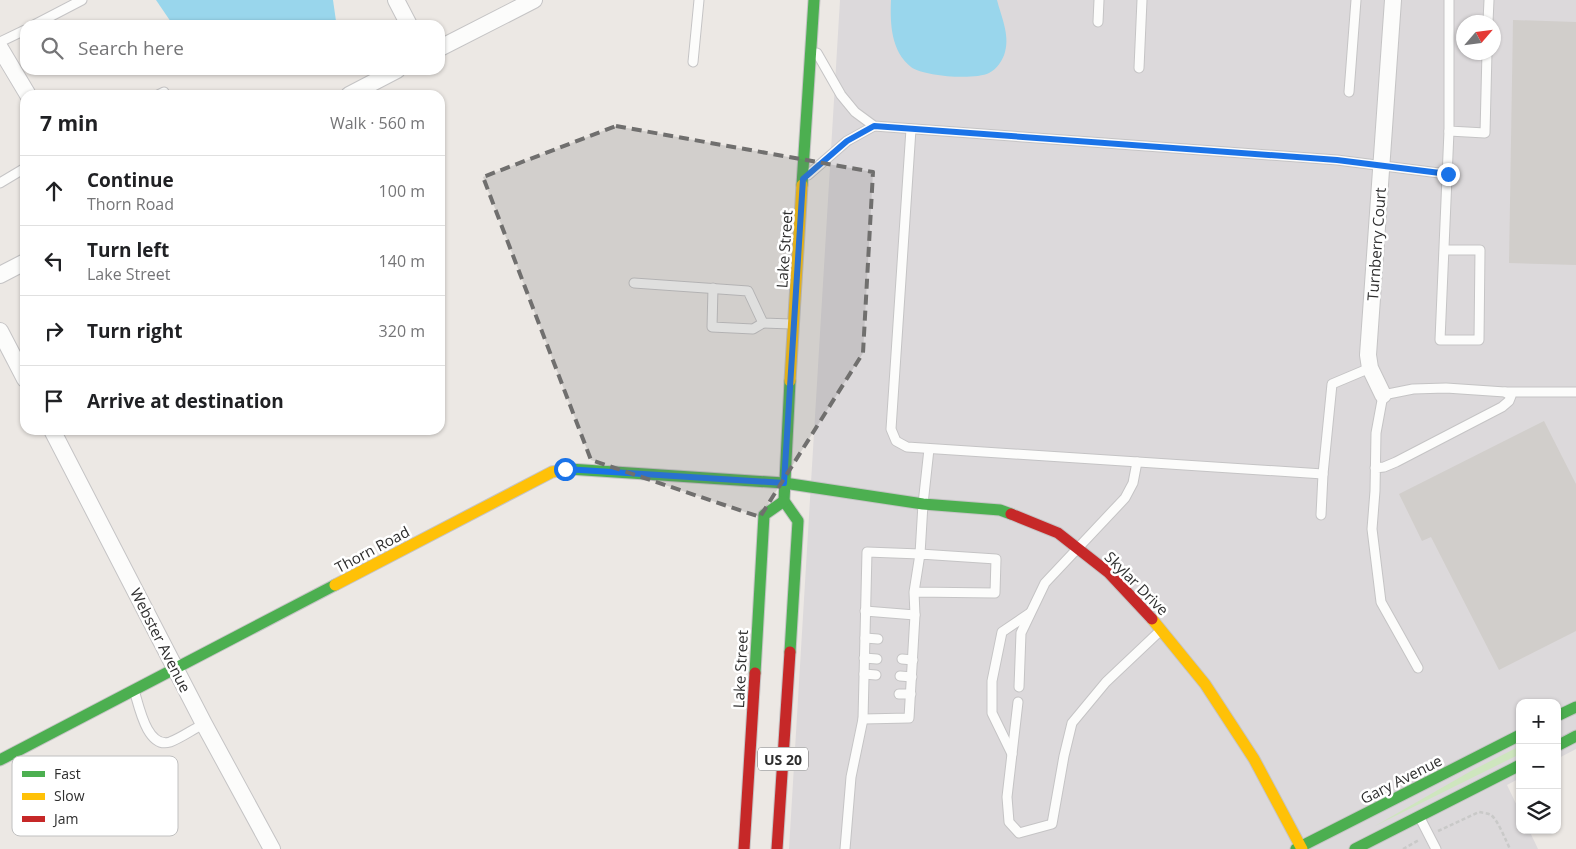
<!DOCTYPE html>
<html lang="en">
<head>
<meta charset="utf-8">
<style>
  body { margin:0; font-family:"Open Sans",sans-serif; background:#f6f6f6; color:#202124 }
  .controls { position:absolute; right:15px; bottom:15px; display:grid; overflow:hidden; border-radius:10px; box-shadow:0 1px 4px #0004 }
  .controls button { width:45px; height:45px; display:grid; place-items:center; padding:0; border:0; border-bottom:1px solid #e0e0e0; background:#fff; color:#202124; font:25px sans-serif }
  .compass { position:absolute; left:1456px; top:15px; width:45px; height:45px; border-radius:50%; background:#fff; box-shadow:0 1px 4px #0004; rotate:62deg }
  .stop { position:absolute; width:15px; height:15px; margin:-11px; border:4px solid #1a73e8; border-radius:50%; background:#fff }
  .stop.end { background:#1a73e8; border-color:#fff; box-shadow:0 1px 5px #0008 }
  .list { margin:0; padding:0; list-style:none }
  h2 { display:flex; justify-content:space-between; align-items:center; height:65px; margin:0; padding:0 20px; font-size:21px }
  h2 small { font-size:16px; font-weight:400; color:#757577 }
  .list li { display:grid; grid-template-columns:32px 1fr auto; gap:15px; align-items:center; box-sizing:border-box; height:70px; padding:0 20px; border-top:1px solid #e0e0e0 }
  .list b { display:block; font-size:19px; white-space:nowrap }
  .list p { margin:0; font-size:16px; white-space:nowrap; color:#757577 }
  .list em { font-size:16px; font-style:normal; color:#757577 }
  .icon { flex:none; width:28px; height:28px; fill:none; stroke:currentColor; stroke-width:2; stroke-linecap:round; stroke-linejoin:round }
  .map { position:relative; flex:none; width:1576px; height:849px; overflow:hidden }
  .search { position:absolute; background:#fff; box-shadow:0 1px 4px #0004; left:20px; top:20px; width:425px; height:55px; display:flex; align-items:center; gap:12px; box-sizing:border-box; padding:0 18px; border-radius:15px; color:#757577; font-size:19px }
  .panel { position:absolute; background:#fff; box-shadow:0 1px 4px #0004; left:20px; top:90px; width:425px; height:345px; border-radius:15px }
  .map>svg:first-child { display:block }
  .industrial { fill:#dcd9db; fill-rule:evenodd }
  .green { fill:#cee6be }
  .water { fill:#99d6ec }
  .building { fill:#d1cecb }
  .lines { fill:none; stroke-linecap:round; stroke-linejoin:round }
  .lane-casing { stroke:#c5c4c5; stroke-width:11 }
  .street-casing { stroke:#c5c4c5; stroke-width:18 }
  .fast-casing { stroke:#c5c4c5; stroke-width:13 }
  .slow-casing { stroke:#c5c4c5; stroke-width:13 }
  .jam-casing { stroke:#c5c4c5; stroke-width:13 }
  .path { stroke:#c9c9c8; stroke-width:2.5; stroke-dasharray:4 2.5; stroke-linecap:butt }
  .lane { stroke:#fcfcfb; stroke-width:9 }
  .street { stroke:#fcfcfb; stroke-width:16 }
  .fast { stroke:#4caf50; stroke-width:11 }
  .slow { stroke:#ffc107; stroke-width:11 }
  .jam { stroke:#c62828; stroke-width:11 }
  .route { stroke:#1a73e8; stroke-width:6 }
  .marked { fill:#706f6e; fill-opacity:0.2; stroke:#706f6e; stroke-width:4; stroke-dasharray:10 6; stroke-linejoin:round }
  .labels { text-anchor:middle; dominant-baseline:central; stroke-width:5; stroke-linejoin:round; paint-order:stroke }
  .shield { fill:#fff; stroke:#6d6d6d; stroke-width:1 }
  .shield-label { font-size:14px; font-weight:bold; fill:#2e2e2e }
  .street-label { font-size:15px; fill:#2e2e2e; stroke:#fff }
  .key { fill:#fff; stroke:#c0c0c0; stroke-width:1 }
  .key-label { font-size:14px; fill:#2e2e2e }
</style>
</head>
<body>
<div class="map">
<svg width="1576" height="849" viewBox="0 0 1576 849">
  <rect width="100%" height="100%" fill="#ece8e4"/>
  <!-- industrial -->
  <path class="industrial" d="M840,0H1576V749L1557,759V703H1520V778L1507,785L1520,812V830H1529L1538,849H789ZM1464,22H1494V52H1464Z"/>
  <!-- green -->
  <polygon class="green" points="1520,746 1520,754 1375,826 1471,771"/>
  <!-- water -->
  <g class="water">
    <polygon points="156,0 333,0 336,21 335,25 173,25"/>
    <path d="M891,0H997C1001,16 1010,35 1005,52C1003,60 997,69 989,73C975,80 925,77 911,67C891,51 890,24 891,0Z"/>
    <polygon points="213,70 278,70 224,74"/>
  </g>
  <!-- building -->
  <g class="building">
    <polygon points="1513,20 1576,22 1576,265 1509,263"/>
    <polygon points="1544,421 1576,484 1576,631 1499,670 1431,537 1422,541 1399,494"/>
  </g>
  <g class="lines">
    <defs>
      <g id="lane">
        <polyline points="1449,0 1449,131 1485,133 1487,52"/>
        <polyline points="1098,22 1099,0"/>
        <polyline points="1488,22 1489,0"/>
        <polyline points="34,25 82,0"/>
        <polyline points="0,42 25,30"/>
        <polyline points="817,53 841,95 855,112 874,126 1337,160 1447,174"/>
        <polyline points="693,62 699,0"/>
        <polyline points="1139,68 1142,0"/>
        <polyline points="1349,92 1356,0"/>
        <polyline points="158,95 164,92"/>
        <polyline points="911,129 891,429 896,441 907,447 1323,474 1332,384 1370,368"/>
        <polyline points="808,175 847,141 874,126"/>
        <polyline points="0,183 25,168"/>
        <path d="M1444,250H1480L1479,340H1440C1443,270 1446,200 1449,131"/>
        <polyline points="634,283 748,291 763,323 791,324"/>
        <polyline points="713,288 712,327 753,329 763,323"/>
        <polyline points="1505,392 1576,392"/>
        <polyline points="1375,468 1384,467 1396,462 1502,407 1509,401 1511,396 1505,392 1446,388 1413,389 1383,395 1376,433 1375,491 1372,529 1381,602 1418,668"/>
        <polyline points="1321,515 1323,474"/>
        <polyline points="865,611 915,615"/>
        <polyline points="865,638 878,639"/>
        <polyline points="864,658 877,659"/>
        <polyline points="902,659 913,660"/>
        <polyline points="864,674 876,675"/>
        <polyline points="900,676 912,677"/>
        <polyline points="1019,687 1021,633 1045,583 1125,498 1133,483 1137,462"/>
        <path d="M134,690C139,706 147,749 170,742C181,738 193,729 204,724"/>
        <polyline points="899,694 911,694"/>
        <polyline points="1018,702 1007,797 1009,822 1019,833 1052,824 1064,756 1072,723 1106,682 1161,630"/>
        <polyline points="863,719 909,718 915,615 914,592 995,593 996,559 920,554 914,592"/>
        <polyline points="1012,754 992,713 992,681 1002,632 1030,613"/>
        <polyline points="1420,818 1436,849"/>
        <polyline points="845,849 851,777 863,719 867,552 920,554 923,504 929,449"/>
      </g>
      <g id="street">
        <polyline points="396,0 409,25"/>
        <polyline points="0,48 28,95"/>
        <polyline points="440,48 534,0"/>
        <polyline points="349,95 397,70"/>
        <polyline points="0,275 25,262"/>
        <polyline points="0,331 25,379"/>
        <polyline points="1383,395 1370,368 1368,355 1393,0"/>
        <polyline points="52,430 204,724 272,849"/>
      </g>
      <g id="fast">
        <polyline points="802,185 814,0"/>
        <polyline points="569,469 784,483 923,504 1000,510 1011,514"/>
        <polyline points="790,652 798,521 784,501 790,381"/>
        <polyline points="755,673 764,515 784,501"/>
        <polyline points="1557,716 1576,707"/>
        <polyline points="1557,746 1576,736"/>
        <polyline points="0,760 335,585"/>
        <polyline points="1296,849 1520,735"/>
        <polyline points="1355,849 1520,765"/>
      </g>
      <g id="slow">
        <polyline points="790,381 802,185"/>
        <polyline points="335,585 552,472 569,469"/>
        <polyline points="1152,619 1205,684 1254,759 1302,849"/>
      </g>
      <g id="jam">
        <polyline points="1011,514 1058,533 1109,573 1152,619"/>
        <polyline points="744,849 755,673"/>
        <polyline points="777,849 790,652"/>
      </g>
    </defs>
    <!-- lane casing -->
    <use href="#lane" class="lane-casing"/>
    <!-- street casing -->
    <use href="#street" class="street-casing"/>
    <!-- fast casing -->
    <use href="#fast" class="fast-casing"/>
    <!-- slow casing -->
    <use href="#slow" class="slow-casing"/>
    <!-- jam casing -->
    <use href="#jam" class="jam-casing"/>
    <!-- path -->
    <g class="path">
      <path d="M1438,831L1479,812C1483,813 1488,813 1491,815C1498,820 1506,841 1510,849"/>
      <polyline points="1403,849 1419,840"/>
    </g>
    <!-- lane -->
    <use href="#lane" class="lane"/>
    <!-- street -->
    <use href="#street" class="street"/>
    <!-- fast -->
    <use href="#fast" class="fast"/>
    <!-- slow -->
    <use href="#slow" class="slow"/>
    <!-- jam -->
    <use href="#jam" class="jam"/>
  </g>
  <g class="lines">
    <!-- route -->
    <polyline class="route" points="565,469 784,483 803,179 847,141 874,126 1337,160 1448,174"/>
  </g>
  <!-- marked area -->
  <path class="marked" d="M616,126L873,172L863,353L760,517L591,460L483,177Z"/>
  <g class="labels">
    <!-- shield labels -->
    <rect class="shield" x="758" y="747.5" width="50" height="23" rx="4"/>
    <g class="shield-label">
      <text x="783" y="759">US 20</text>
    </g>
    <!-- street labels -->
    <g class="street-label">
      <text transform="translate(1376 244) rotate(-86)">Turnberry Court</text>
      <text transform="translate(784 249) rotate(-86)">Lake Street</text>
      <text transform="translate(372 549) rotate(-28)">Thorn Road</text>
      <text transform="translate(1137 583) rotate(45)">Skylar Drive</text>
      <text transform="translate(161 640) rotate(63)">Webster Avenue</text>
      <text transform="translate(740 669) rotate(-87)">Lake Street</text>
      <text transform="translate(1401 779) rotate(-27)">Gary Avenue</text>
    </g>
  </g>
  <!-- legend -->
  <rect x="12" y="756" width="166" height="80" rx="8" class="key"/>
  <rect x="22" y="771" width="23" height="6" fill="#4caf50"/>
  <rect x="22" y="793" width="23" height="7" fill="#ffc107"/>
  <rect x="22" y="816" width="23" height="6" fill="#c62828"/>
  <g class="key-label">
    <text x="54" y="779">Fast</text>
    <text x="54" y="801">Slow</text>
    <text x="54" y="824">Jam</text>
  </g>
</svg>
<div class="controls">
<button>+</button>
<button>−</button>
<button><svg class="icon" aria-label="layers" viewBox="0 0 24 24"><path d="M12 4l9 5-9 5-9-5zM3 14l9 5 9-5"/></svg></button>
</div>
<svg class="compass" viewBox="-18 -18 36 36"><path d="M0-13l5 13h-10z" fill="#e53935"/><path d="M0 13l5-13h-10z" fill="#757577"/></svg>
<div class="stop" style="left:565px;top:469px"></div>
<div class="stop end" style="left:1448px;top:174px"></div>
<div class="search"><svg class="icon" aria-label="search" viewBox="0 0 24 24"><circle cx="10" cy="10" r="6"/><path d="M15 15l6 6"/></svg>Search here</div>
<section class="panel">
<h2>7 min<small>Walk · 560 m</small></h2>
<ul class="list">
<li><svg class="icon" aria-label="ahead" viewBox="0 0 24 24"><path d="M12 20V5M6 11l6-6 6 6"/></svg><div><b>Continue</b><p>Thorn Road</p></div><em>100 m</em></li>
<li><svg class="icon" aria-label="left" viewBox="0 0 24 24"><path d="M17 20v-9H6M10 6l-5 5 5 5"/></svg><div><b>Turn left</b><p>Lake Street</p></div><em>140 m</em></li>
<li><svg class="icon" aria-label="right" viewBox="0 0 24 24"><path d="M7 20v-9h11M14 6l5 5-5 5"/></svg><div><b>Turn right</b></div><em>320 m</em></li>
<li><svg class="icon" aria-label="arrive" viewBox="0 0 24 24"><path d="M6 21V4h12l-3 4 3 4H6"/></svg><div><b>Arrive at destination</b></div></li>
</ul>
</section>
</div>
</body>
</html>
